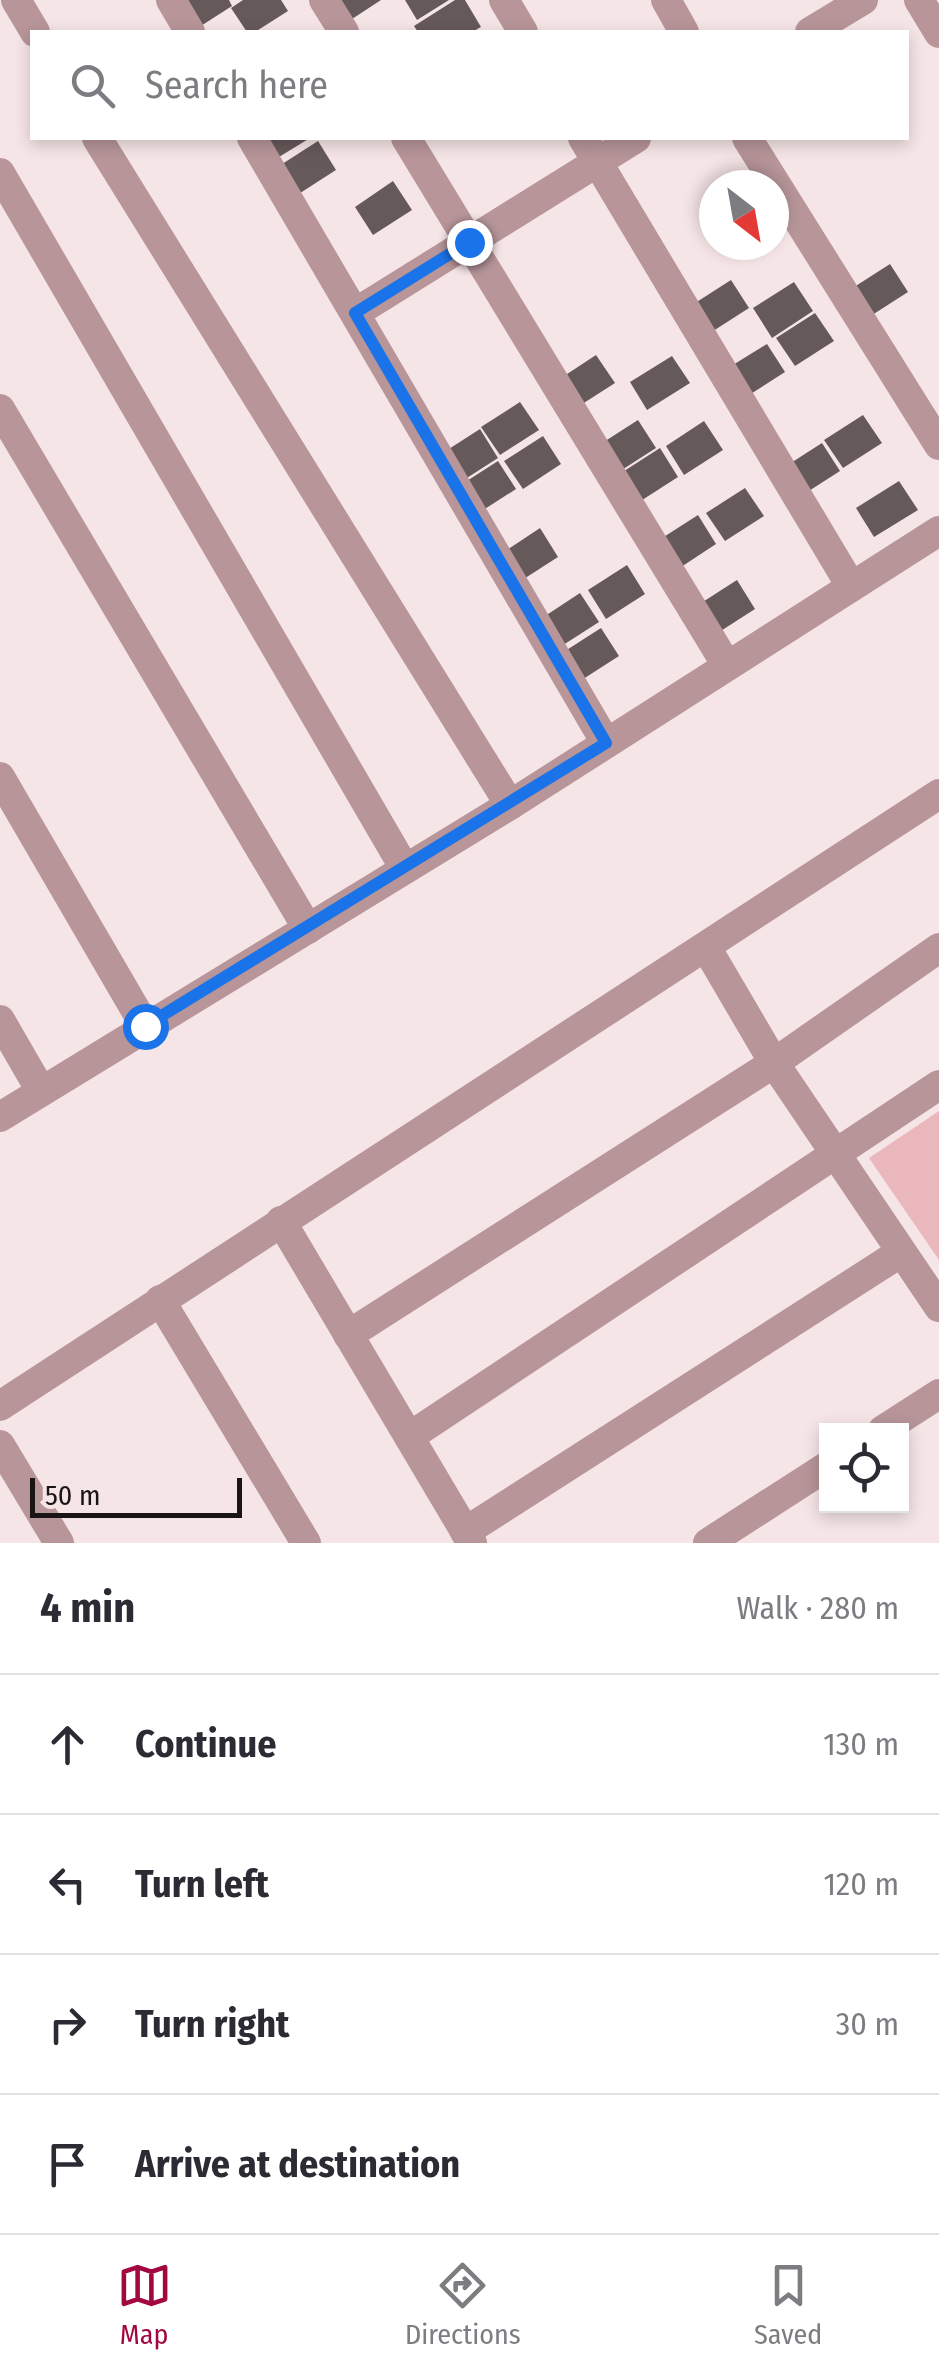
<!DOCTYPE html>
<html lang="en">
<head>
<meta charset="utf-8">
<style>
  body { margin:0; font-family:"Fira Sans Condensed",sans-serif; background:#f7f7f7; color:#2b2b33 }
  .controls { position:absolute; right:30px; bottom:30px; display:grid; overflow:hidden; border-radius:0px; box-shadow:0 5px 15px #0003 }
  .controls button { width:90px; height:90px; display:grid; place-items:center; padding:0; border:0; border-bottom:2px solid #e1e1e2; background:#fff; color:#2b2b33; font:50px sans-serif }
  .compass { position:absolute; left:699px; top:170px; width:90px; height:90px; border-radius:50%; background:#fff; box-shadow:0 5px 15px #0003; rotate:149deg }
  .scale { position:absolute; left:30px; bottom:25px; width:212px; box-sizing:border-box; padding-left:10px; border:5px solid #1a1415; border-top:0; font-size:28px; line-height:35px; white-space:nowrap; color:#1a1415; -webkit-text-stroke:8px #f6e5e7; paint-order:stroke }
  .stop { position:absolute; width:30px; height:30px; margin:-22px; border:8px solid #1a73e8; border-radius:50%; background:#fff }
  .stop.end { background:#1a73e8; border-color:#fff; box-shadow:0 2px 10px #0008 }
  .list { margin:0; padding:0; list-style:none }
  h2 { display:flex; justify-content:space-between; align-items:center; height:130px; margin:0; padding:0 40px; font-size:42px }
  h2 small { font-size:32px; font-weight:400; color:#7c7c81 }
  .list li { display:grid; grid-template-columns:65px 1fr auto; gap:30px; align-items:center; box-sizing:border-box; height:140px; padding:0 40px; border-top:2px solid #e1e1e2 }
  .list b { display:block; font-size:38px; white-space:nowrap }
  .list em { font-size:32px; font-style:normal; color:#7c7c81 }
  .icon { flex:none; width:55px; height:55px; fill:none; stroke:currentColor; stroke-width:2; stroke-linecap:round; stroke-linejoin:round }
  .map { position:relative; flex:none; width:939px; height:1543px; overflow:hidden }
  .search { position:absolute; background:#fff; box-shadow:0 5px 15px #0003; left:30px; right:30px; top:30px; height:110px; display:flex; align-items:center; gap:25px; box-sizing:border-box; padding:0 35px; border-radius:0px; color:#7c7c81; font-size:38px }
  .sheet { height:690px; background:#fff }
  nav { display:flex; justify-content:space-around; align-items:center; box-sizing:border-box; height:140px; border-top:2px solid #e1e1e2; background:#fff; font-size:28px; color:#7c7c81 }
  nav a { display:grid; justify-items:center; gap:5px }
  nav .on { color:#a30740 }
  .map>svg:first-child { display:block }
  .green { fill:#eab7bd }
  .building { fill:#66595a }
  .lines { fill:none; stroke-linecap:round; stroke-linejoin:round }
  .minor { stroke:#b79599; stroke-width:30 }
  .route { stroke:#1a73e8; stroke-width:12 }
</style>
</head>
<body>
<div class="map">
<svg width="939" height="1543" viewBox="0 0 939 1543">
  <rect width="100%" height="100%" fill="#f6e5e7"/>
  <!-- green -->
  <polygon class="green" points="939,1111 939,1260 869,1158"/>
  <!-- building -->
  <g class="building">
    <polygon points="178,0 229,0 232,6 193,31"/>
    <polygon points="243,0 281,0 288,11 255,32 247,32 231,8"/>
    <polygon points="340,0 381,0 352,19"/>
    <polygon points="405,0 449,0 417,20"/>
    <polygon points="455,0 465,0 481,27 472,32 418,32 414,26"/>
    <polygon points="259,138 310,138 274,160"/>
    <polygon points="318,141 336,170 297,195 279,166"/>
    <polygon points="393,181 412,210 373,235 355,207"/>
    <polygon points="890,264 908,292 869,317 851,289"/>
    <polygon points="731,280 749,308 710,333 692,305"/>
    <polygon points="794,282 813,311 772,338 753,308"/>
    <polygon points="815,313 834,341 795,366 776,338"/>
    <polygon points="767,344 785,372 746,397 728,368"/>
    <polygon points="596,355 615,383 576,408 558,380"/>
    <polygon points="672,356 690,383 647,410 630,382"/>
    <polygon points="520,402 539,430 500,455 481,427"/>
    <polygon points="863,415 882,443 843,468 824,440"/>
    <polygon points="638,420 656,448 617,473 599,445"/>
    <polygon points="704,421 723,450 684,475 666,446"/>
    <polygon points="480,429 498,458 459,483 441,454"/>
    <polygon points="543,436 561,464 523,489 504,461"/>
    <polygon points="822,443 840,471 801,496 783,468"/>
    <polygon points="660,448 678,477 639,502 621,473"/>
    <polygon points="498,461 516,489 477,514 459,486"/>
    <polygon points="899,481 918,510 874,537 856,508"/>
    <polygon points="745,488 764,516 725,541 706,513"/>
    <polygon points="698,515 716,544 678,569 659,540"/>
    <polygon points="540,528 558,557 519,582 501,554"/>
    <polygon points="627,565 645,594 606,619 588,590"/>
    <polygon points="737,580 755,609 716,634 698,605"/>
    <polygon points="580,593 599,622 560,647 542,618"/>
    <polygon points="601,628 619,656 580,681 562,653"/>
  </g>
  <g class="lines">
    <!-- minor -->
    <g class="minor">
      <polyline points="16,0 35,32"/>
      <polyline points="171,0 190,32"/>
      <polyline points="324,0 344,32"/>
      <polyline points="504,0 523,32"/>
      <polyline points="666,0 684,32"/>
      <polyline points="919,0 939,33"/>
      <polyline points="810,32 863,0"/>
      <polyline points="97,138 510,805"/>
      <polyline points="252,138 606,743"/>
      <polyline points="406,138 726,664"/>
      <polyline points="583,138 851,586"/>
      <polyline points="747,138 939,445"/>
      <polyline points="0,173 405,869"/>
      <polyline points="355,313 636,138"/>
      <polyline points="0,409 308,929"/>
      <polyline points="0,777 145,1026"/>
      <polyline points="706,947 774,1063 939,1307"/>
      <polyline points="0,1020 41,1091"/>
      <polyline points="0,1117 510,805 939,531"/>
      <polyline points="281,1221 472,1543"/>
      <polyline points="160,1300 306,1543"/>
      <polyline points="348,1335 774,1063 939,948"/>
      <polyline points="0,1406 939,794"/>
      <polyline points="883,1430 939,1394"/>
      <polyline points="409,1437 939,1085"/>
      <polyline points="0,1445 59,1543"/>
      <polyline points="465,1532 900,1253"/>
      <polyline points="708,1543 826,1467"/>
    </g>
  </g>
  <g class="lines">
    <!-- route -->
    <polyline class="route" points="145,1026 606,743 355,313 469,242"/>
  </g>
</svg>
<div class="controls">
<button><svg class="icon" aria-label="locate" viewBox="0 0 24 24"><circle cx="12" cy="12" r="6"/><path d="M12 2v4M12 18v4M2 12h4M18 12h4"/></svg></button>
</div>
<svg class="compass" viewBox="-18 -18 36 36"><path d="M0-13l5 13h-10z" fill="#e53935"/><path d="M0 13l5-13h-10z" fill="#7c7c81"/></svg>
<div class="scale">50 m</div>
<div class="stop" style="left:145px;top:1026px"></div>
<div class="stop end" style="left:469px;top:242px"></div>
<div class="search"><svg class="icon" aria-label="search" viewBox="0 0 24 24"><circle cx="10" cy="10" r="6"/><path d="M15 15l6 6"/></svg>Search here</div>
</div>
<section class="sheet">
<h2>4 min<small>Walk · 280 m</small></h2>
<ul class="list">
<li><svg class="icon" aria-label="ahead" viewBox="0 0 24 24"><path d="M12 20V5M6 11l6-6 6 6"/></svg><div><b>Continue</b></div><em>130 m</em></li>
<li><svg class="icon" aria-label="left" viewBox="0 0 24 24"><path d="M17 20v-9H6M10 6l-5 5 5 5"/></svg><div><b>Turn left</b></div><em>120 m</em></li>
<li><svg class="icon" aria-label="right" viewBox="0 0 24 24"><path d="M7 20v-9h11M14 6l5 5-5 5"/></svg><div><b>Turn right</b></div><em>30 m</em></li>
<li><svg class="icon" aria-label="arrive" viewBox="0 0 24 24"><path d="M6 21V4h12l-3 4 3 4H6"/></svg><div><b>Arrive at destination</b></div></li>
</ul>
</section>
<nav>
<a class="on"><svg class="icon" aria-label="map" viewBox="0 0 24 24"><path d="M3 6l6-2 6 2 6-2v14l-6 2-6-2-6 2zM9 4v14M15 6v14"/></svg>Map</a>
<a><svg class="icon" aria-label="directions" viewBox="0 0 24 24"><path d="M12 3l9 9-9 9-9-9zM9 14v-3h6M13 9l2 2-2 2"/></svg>Directions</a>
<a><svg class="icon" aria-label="saved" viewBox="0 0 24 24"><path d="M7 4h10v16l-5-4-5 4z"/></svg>Saved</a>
</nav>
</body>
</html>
